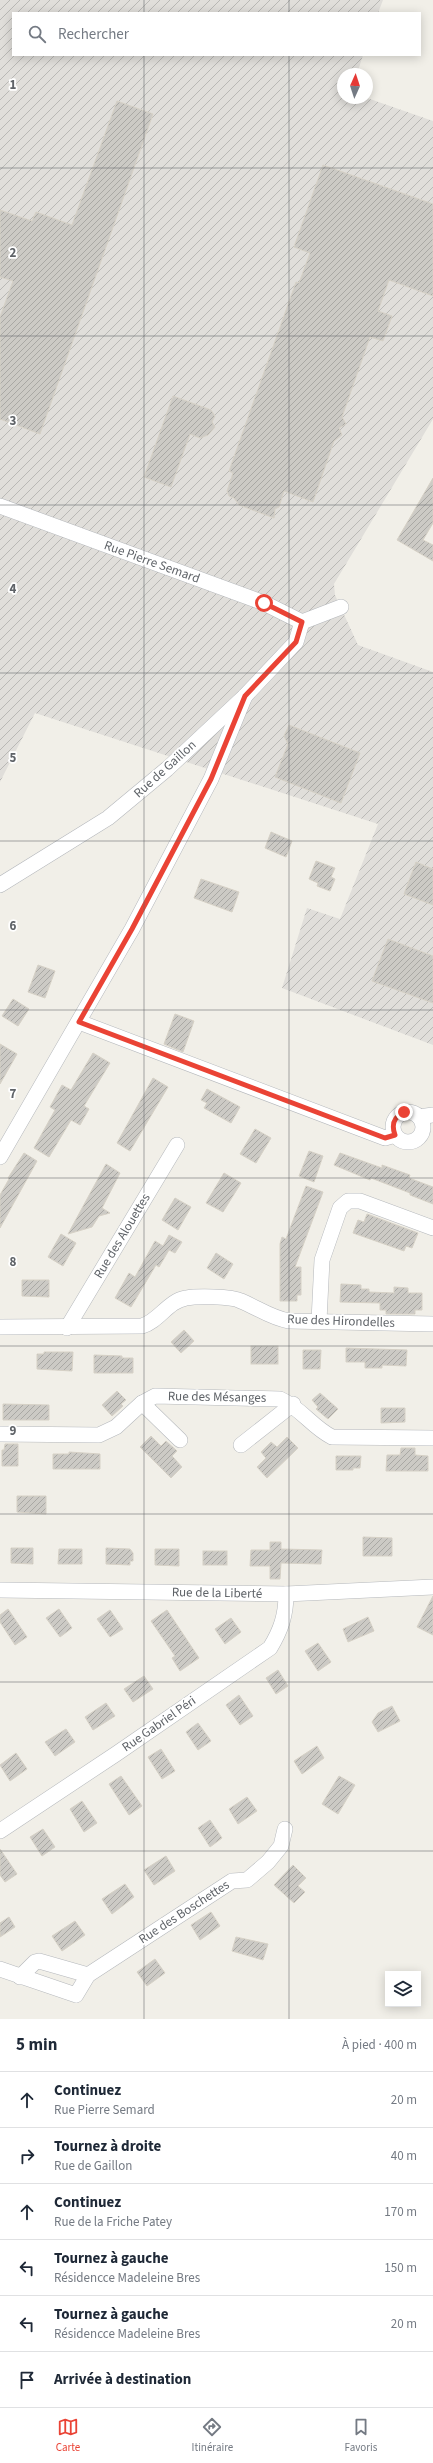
<!DOCTYPE html>
<html lang="fr">
<head>
<meta charset="utf-8">
<style>
  body { margin:0; font-family:"Source Sans 3",sans-serif; background:#f2f2f3; color:#1f2937 }
  .controls { position:absolute; right:12px; bottom:12px; display:grid; overflow:hidden; border-radius:0px; box-shadow:0 2px 10px #0003 }
  .controls button { width:36px; height:36px; display:grid; place-items:center; padding:0; border:0; border-bottom:1px solid #e0e1e3; background:#fff; color:#1f2937; font:20px sans-serif }
  .compass { position:absolute; left:337px; top:68px; width:36px; height:36px; border-radius:50%; background:#fff; box-shadow:0 2px 10px #0003; rotate:3deg }
  .stop { position:absolute; width:12px; height:12px; margin:-9px; border:3px solid #ea4335; border-radius:50%; background:#fff }
  .stop.end { background:#ea4335; border-color:#fff; box-shadow:0 1px 4px #0008 }
  .list { margin:0; padding:0; list-style:none }
  h2 { display:flex; justify-content:space-between; align-items:center; height:52px; margin:0; padding:0 16px; font-size:17px }
  h2 small { font-size:13px; font-weight:400; color:#747a83 }
  .list li { display:grid; grid-template-columns:26px 1fr auto; gap:12px; align-items:center; box-sizing:border-box; height:56px; padding:0 16px; border-top:1px solid #e0e1e3 }
  .list b { display:block; font-size:15px; white-space:nowrap }
  .list p { margin:0; font-size:13px; white-space:nowrap; color:#747a83 }
  .list em { font-size:13px; font-style:normal; color:#747a83 }
  .icon { flex:none; width:22px; height:22px; fill:none; stroke:currentColor; stroke-width:2; stroke-linecap:round; stroke-linejoin:round }
  .map { position:relative; flex:none; width:433px; height:2019px; overflow:hidden }
  .search { position:absolute; background:#fff; box-shadow:0 2px 10px #0003; left:12px; right:12px; top:12px; height:44px; display:flex; align-items:center; gap:10px; box-sizing:border-box; padding:0 14px; border-radius:0px; color:#747a83; font-size:15px }
  .sheet { height:388px; background:#fff }
  nav { display:flex; justify-content:space-around; align-items:center; box-sizing:border-box; height:56px; border-top:1px solid #e0e1e3; background:#fff; font-size:11px; color:#747a83 }
  nav a { display:grid; justify-items:center; gap:2px }
  nav .on { color:#ea4335 }
  .map>svg:first-child { display:block }
  .industrial { fill:url(#industrial-furrows) }
  .building { fill:url(#building-hatch); stroke:#d6d1c6 }
  .lines { fill:none; stroke-linecap:round; stroke-linejoin:round }
  .minor-casing { stroke:#b5b8bc; stroke-width:16 }
  .minor { stroke:#fff; stroke-width:15 }
  .route { stroke:#ea4335; stroke-width:5 }
  .grid { fill:none; stroke:#5f6368; stroke-width:1; stroke-opacity:0.55 }
  .labels { text-anchor:middle; dominant-baseline:central; stroke-width:3.5; stroke-linejoin:round; paint-order:stroke }
  .street-label { font-size:13px; fill:#5f6368; stroke:#fff }
  .grid-label { font-size:13px; text-anchor:middle; font-weight:bold; fill:#5f6368; stroke:#fff; stroke-width:3.5; stroke-linejoin:round; paint-order:stroke }
</style>
</head>
<body>
<div class="map">
<svg width="433" height="2019" viewBox="0 0 433 2019">
  <defs>
    <pattern id="industrial-furrows" width="10" height="10" patternUnits="userSpaceOnUse"><rect width="10" height="10" fill="#e0deda"/><path d="M-1 1l2-2M0 10L10 0M9 11l2-2" fill="none" stroke="#b9b8b5"/></pattern>
    <pattern id="building-hatch" width="6" height="6" patternUnits="userSpaceOnUse"><rect width="6" height="6" fill="#cccac5"/><path d="M-1 1l2-2M0 6l6-6M5 7l2-2" fill="none" stroke="#a9a8a4"/></pattern>
  </defs>
  <rect width="100%" height="100%" fill="#f1efe8"/>
  <!-- industrial -->
  <polygon class="industrial" points="0,0 383,0 378,13 13,13 13,55 363,55 357,74 343,74 343,98 367,98 433,121 433,419 334,584 335,595 358,645 433,672 433,1045 282,988 307,908 340,919 378,824 35,713 0,782"/>
  <!-- building -->
  <g class="building">
    <polygon points="117,101 153,114 40,434 0,419 0,317 13,281 0,277 0,210 32,221 36,212 72,225"/>
    <polygon points="323,165 433,204 433,296 389,280 378,311 392,316 383,341 370,337 342,417 346,424 339,428 342,435 334,441 313,502 284,491 279,507 275,509 274,518 239,505 234,498 229,496 227,491 233,473 229,471 296,282 299,283 310,253 294,247"/>
    <polygon points="173,396 211,410 215,416 212,422 215,427 208,435 200,438 190,434 171,487 144,477"/>
    <polygon points="433,478 433,523 423,540 433,545 433,561 397,540"/>
    <polygon points="289,725 360,753 341,803 275,777 288,744 284,736"/>
    <polygon points="271,832 292,841 286,857 265,848"/>
    <polygon points="316,861 335,868 331,877 335,879 330,891 317,886 318,883 309,879"/>
    <polygon points="416,862 433,869 433,905 404,894"/>
    <polygon points="201,879 239,892 232,912 194,898"/>
    <polygon points="388,939 433,956 433,1003 372,981"/>
    <polygon points="38,965 55,971 45,998 28,992"/>
    <polygon points="13,999 29,1009 18,1026 2,1016"/>
    <polygon points="175,1014 194,1021 183,1052 164,1044"/>
    <polygon points="0,1044 17,1054 0,1084"/>
    <polygon points="93,1053 110,1063 84,1106 89,1109 80,1125 71,1120 49,1157 34,1148 55,1110 50,1107 62,1085 71,1090"/>
    <polygon points="153,1078 168,1087 130,1151 117,1143"/>
    <polygon points="207,1089 240,1107 231,1123 204,1108 207,1103 201,1100"/>
    <polygon points="255,1129 271,1138 256,1163 240,1154"/>
    <polygon points="309,1151 323,1156 314,1182 299,1176"/>
    <polygon points="24,1153 37,1161 0,1228 0,1195 9,1179 8,1178"/>
    <polygon points="340,1153 382,1168 382,1165 410,1175 409,1178 433,1187 433,1204 410,1195 410,1193 371,1178 370,1180 334,1165"/>
    <polygon points="106,1164 120,1173 102,1208 110,1213 99,1216 92,1227 68,1234"/>
    <polygon points="224,1173 241,1183 223,1212 206,1203"/>
    <polygon points="306,1186 323,1192 295,1267 301,1267 301,1295 297,1295 297,1301 280,1301 280,1244 282,1237 286,1239"/>
    <polygon points="175,1198 191,1207 178,1230 162,1220"/>
    <polygon points="367,1214 418,1233 412,1248 406,1246 404,1251 353,1233 358,1220 364,1222"/>
    <polygon points="61,1234 76,1243 63,1266 48,1257"/>
    <polygon points="169,1235 182,1242 175,1253 169,1250 159,1267 156,1265 131,1307 115,1298 129,1273 135,1277 155,1241 163,1246"/>
    <polygon points="216,1253 233,1264 224,1279 207,1268"/>
    <polygon points="22,1280 49,1280 49,1297 22,1296"/>
    <polygon points="341,1284 361,1285 361,1289 369,1289 369,1292 394,1293 394,1287 408,1288 408,1293 422,1293 422,1310 415,1310 415,1314 386,1314 386,1310 380,1310 380,1303 340,1302"/>
    <polygon points="184,1330 194,1341 181,1353 171,1342"/>
    <rect x="251" y="1346" width="27" height="18"/>
    <polygon points="346,1348 407,1350 406,1366 382,1365 382,1368 365,1368 365,1362 346,1362"/>
    <polygon points="303,1350 321,1350 320,1369 303,1369"/>
    <polygon points="44,1352 73,1352 72,1371 37,1369 37,1354 44,1354"/>
    <polygon points="94,1355 122,1356 122,1358 133,1358 133,1373 94,1373"/>
    <polygon points="117,1391 126,1400 121,1404 123,1406 112,1416 102,1405"/>
    <polygon points="320,1393 338,1409 328,1419 316,1409 318,1407 312,1400"/>
    <polygon points="3,1404 49,1405 49,1420 3,1420"/>
    <polygon points="381,1408 405,1408 405,1422 381,1423"/>
    <polygon points="151,1436 161,1446 166,1441 177,1451 172,1456 182,1467 171,1478 140,1447"/>
    <polygon points="287,1437 298,1448 267,1478 257,1467 266,1458 261,1452 271,1442 277,1447"/>
    <polygon points="5,1444 18,1444 18,1466 2,1466 2,1450 4,1450"/>
    <polygon points="401,1448 415,1448 415,1455 428,1456 428,1471 386,1471 387,1455 400,1455"/>
    <polygon points="69,1452 100,1454 100,1469 53,1469 53,1454 69,1454"/>
    <polygon points="336,1456 361,1456 360,1468 353,1468 353,1470 336,1470"/>
    <polygon points="17,1496 46,1496 46,1514 17,1512"/>
    <polygon points="363,1537 392,1538 392,1556 363,1556"/>
    <polygon points="270,1542 281,1542 281,1549 322,1550 321,1564 281,1563 280,1579 270,1579 270,1566 250,1566 251,1550 270,1550"/>
    <polygon points="11,1548 33,1548 33,1564 11,1563"/>
    <polygon points="106,1548 130,1549 133,1553 133,1561 130,1561 130,1565 106,1564"/>
    <polygon points="59,1549 82,1549 82,1564 58,1564"/>
    <polygon points="155,1549 179,1549 179,1566 155,1565"/>
    <rect x="203" y="1551" width="24" height="14"/>
    <polygon points="433,1596 433,1635 417,1627"/>
    <polygon points="8,1609 27,1637 15,1645 0,1622 0,1615"/>
    <polygon points="59,1609 72,1628 60,1637 46,1618"/>
    <polygon points="110,1610 123,1629 110,1637 97,1619"/>
    <polygon points="167,1610 199,1658 180,1671 172,1658 175,1656 151,1621"/>
    <polygon points="368,1617 374,1631 348,1642 343,1629"/>
    <polygon points="231,1618 241,1632 225,1644 215,1629"/>
    <polygon points="318,1643 331,1662 318,1671 305,1651"/>
    <polygon points="278,1670 288,1686 276,1694 266,1678"/>
    <polygon points="144,1676 153,1689 133,1702 124,1689"/>
    <polygon points="239,1695 253,1716 240,1725 226,1705"/>
    <polygon points="106,1703 115,1716 93,1730 85,1717"/>
    <polygon points="392,1706 400,1721 378,1732 372,1722 378,1713"/>
    <polygon points="198,1723 211,1741 198,1750 186,1732"/>
    <polygon points="66,1729 75,1742 55,1756 45,1742"/>
    <polygon points="317,1746 324,1758 302,1774 294,1761"/>
    <polygon points="161,1749 175,1771 162,1779 148,1757"/>
    <polygon points="16,1753 27,1769 10,1781 0,1765"/>
    <polygon points="121,1776 142,1806 129,1815 109,1784"/>
    <polygon points="339,1776 355,1785 338,1814 322,1804"/>
    <polygon points="247,1797 257,1811 238,1824 229,1809"/>
    <polygon points="82,1801 97,1823 84,1832 70,1809"/>
    <polygon points="210,1820 222,1838 210,1847 198,1828"/>
    <polygon points="43,1829 55,1847 42,1856 30,1837"/>
    <polygon points="0,1849 17,1874 5,1882 0,1875"/>
    <polygon points="166,1856 175,1871 154,1885 144,1870"/>
    <polygon points="293,1865 306,1878 298,1886 305,1892 294,1903 274,1885"/>
    <polygon points="125,1884 134,1897 112,1914 102,1899"/>
    <polygon points="211,1912 220,1926 200,1940 191,1925"/>
    <polygon points="9,1917 15,1927 0,1937 0,1923"/>
    <polygon points="75,1921 85,1935 62,1951 52,1936"/>
    <polygon points="236,1937 268,1944 263,1960 232,1951"/>
    <polygon points="155,1959 165,1973 147,1986 137,1972"/>
  </g>
  <g class="lines">
    <defs>
      <g id="minor">
        <polyline points="0,506 264,603 302,622"/>
        <polyline points="302,622 341,607"/>
        <polyline points="0,885 108,818 167,769 245,696 296,642 302,622"/>
        <polyline points="79,1022 385,1138 395,1135"/>
        <circle cx="408" cy="1127" r="15"/>
        <polyline points="419,1117 433,1115"/>
        <polyline points="0,1157 132,929 211,779 245,696"/>
        <polyline points="319,1321 322,1260 340,1208 348,1201 360,1201 433,1228"/>
        <path d="M0,1327L142,1326C159,1321 168,1301 186,1298C196,1296 231,1296 241,1301C258,1308 271,1318 289,1321L433,1324"/>
        <polyline points="67,1328 177,1145"/>
        <path d="M142,1403L155,1396L280,1399C301,1408 312,1427 332,1437L433,1438"/>
        <polyline points="0,1434 99,1435 116,1427 142,1403 180,1440"/>
        <polyline points="241,1445 293,1404"/>
        <polyline points="0,1590 286,1594 433,1587"/>
        <path d="M0,1831L116,1754L270,1648C281,1630 286,1615 286,1594"/>
        <polyline points="0,1969 76,1995 88,1975 232,1881 247,1880 268,1862 281,1846 285,1829"/>
        <polyline points="20,1977 35,1962 39,1961 88,1975"/>
      </g>
    </defs>
    <!-- minor casing -->
    <use href="#minor" class="minor-casing"/>
    <!-- minor -->
    <use href="#minor" class="minor"/>
  </g>
  <g class="lines">
    <!-- route -->
    <path class="route" d="M264,603L302,622L296,642L245,696L211,779L132,929L79,1022L385,1138L395,1135C391,1124 394,1117 404,1112"/>
  </g>
  <!-- grid -->
  <path class="grid" d="M144,0V13M289,0V13M144,55V2019M289,55V2019M0,168H433M0,336H433M0,505H433M0,673H433M0,841H433M0,1010H433M0,1178H433M0,1346H433M0,1514H433M0,1682H433M0,1851H433"/>
  <g class="labels">
    <!-- street labels -->
    <g class="street-label">
      <text transform="translate(152 562) rotate(20)">Rue Pierre Semard</text>
      <text transform="translate(165 769) rotate(-42)">Rue de Gaillon</text>
      <text transform="translate(122 1236) rotate(-59)">Rue des Alouettes</text>
      <text transform="translate(341 1321) rotate(2)">Rue des Hirondelles</text>
      <text transform="translate(217 1397) rotate(1)">Rue des Mésanges</text>
      <text transform="translate(217 1593) rotate(1)">Rue de la Liberté</text>
      <text transform="translate(159 1724) rotate(-35)">Rue Gabriel Péri</text>
      <text transform="translate(184 1912) rotate(-33)">Rue des Boschettes</text>
    </g>
  </g>
  <g class="grid-label">
    <text x="13" y="89">1</text>
    <text x="13" y="257">2</text>
    <text x="13" y="425">3</text>
    <text x="13" y="593">4</text>
    <text x="13" y="762">5</text>
    <text x="13" y="930">6</text>
    <text x="13" y="1098">7</text>
    <text x="13" y="1266">8</text>
    <text x="13" y="1435">9</text>
  </g>
</svg>
<div class="controls">
<button><svg class="icon" aria-label="layers" viewBox="0 0 24 24"><path d="M12 4l9 5-9 5-9-5zM3 14l9 5 9-5"/></svg></button>
</div>
<svg class="compass" viewBox="-18 -18 36 36"><path d="M0-13l5 13h-10z" fill="#e53935"/><path d="M0 13l5-13h-10z" fill="#747a83"/></svg>
<div class="stop" style="left:264px;top:603px"></div>
<div class="stop end" style="left:404px;top:1112px"></div>
<div class="search"><svg class="icon" aria-label="search" viewBox="0 0 24 24"><circle cx="10" cy="10" r="6"/><path d="M15 15l6 6"/></svg>Rechercher</div>
</div>
<section class="sheet">
<h2>5 min<small>À pied · 400 m</small></h2>
<ul class="list">
<li><svg class="icon" aria-label="ahead" viewBox="0 0 24 24"><path d="M12 20V5M6 11l6-6 6 6"/></svg><div><b>Continuez</b><p>Rue Pierre Semard</p></div><em>20 m</em></li>
<li><svg class="icon" aria-label="right" viewBox="0 0 24 24"><path d="M7 20v-9h11M14 6l5 5-5 5"/></svg><div><b>Tournez à droite</b><p>Rue de Gaillon</p></div><em>40 m</em></li>
<li><svg class="icon" aria-label="ahead" viewBox="0 0 24 24"><path d="M12 20V5M6 11l6-6 6 6"/></svg><div><b>Continuez</b><p>Rue de la Friche Patey</p></div><em>170 m</em></li>
<li><svg class="icon" aria-label="left" viewBox="0 0 24 24"><path d="M17 20v-9H6M10 6l-5 5 5 5"/></svg><div><b>Tournez à gauche</b><p>Résidencce Madeleine Bres</p></div><em>150 m</em></li>
<li><svg class="icon" aria-label="left" viewBox="0 0 24 24"><path d="M17 20v-9H6M10 6l-5 5 5 5"/></svg><div><b>Tournez à gauche</b><p>Résidencce Madeleine Bres</p></div><em>20 m</em></li>
<li><svg class="icon" aria-label="arrive" viewBox="0 0 24 24"><path d="M6 21V4h12l-3 4 3 4H6"/></svg><div><b>Arrivée à destination</b></div></li>
</ul>
</section>
<nav>
<a class="on"><svg class="icon" aria-label="map" viewBox="0 0 24 24"><path d="M3 6l6-2 6 2 6-2v14l-6 2-6-2-6 2zM9 4v14M15 6v14"/></svg>Carte</a>
<a><svg class="icon" aria-label="directions" viewBox="0 0 24 24"><path d="M12 3l9 9-9 9-9-9zM9 14v-3h6M13 9l2 2-2 2"/></svg>Itinéraire</a>
<a><svg class="icon" aria-label="saved" viewBox="0 0 24 24"><path d="M7 4h10v16l-5-4-5 4z"/></svg>Favoris</a>
</nav>
</body>
</html>
